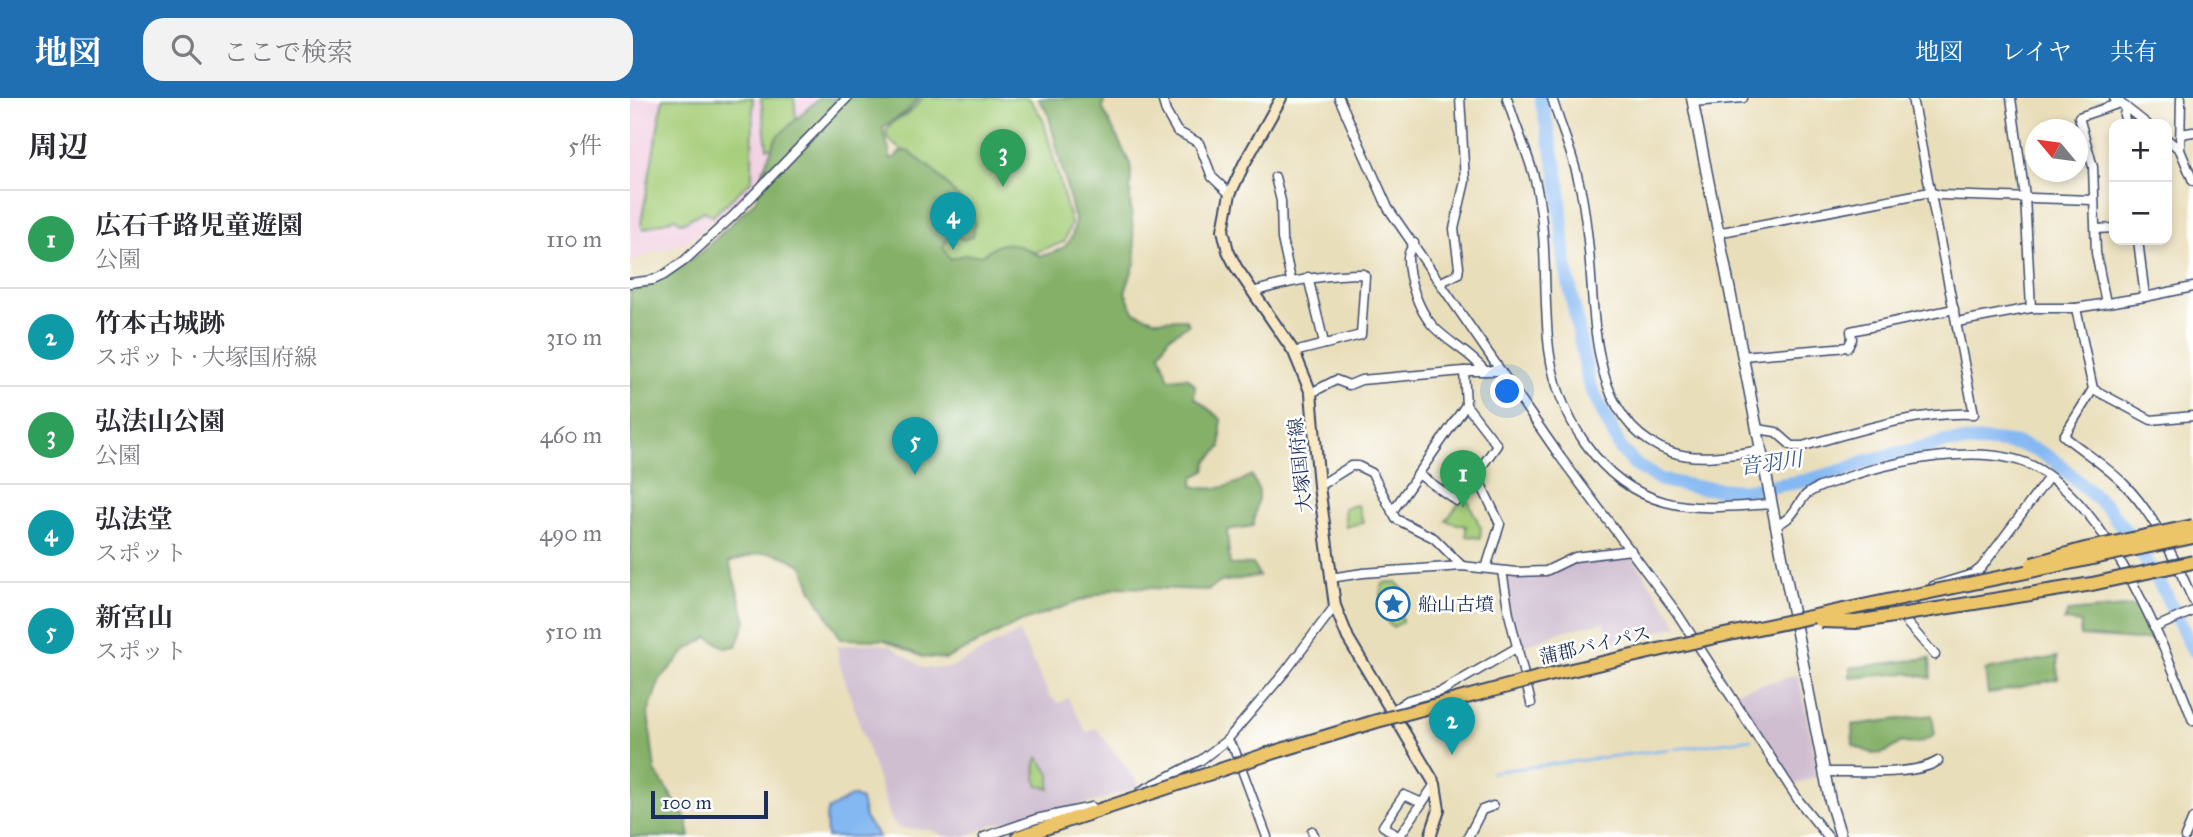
<!DOCTYPE html>
<html lang="ja">
<head>
<meta charset="utf-8">
<style>
  body { margin:0; font-family:"IM FELL Great Primer","Noto Serif JP",serif; background:#f2f2f3; color:#2b2b33 }
  .controls { position:absolute; right:21px; top:21px; display:grid; overflow:hidden; border-radius:14px; box-shadow:0 4px 10px #0003 }
  .controls button { width:63px; height:63px; display:grid; place-items:center; padding:0; border:0; border-bottom:2px solid #e1e1e2; background:#fff; color:#2b2b33; font:35px sans-serif }
  .compass { position:absolute; left:1395px; top:21px; width:63px; height:63px; border-radius:50%; background:#fff; box-shadow:0 4px 10px #0003; rotate:299deg }
  .scale { position:absolute; left:21px; bottom:18px; width:117px; box-sizing:border-box; padding-left:7px; border:4px solid #1b2f5e; border-top:0; font-size:19px; line-height:24px; white-space:nowrap; color:#1b2f5e; -webkit-text-stroke:5px #fff; paint-order:stroke }
  .you { position:absolute; left:878px; top:294px; width:24px; height:24px; margin:-18px; border:5px solid #fff; border-radius:50%; background:#1a73e8; box-shadow:0 0 0 10px #1a73e833 }
  .badge { display:grid; place-items:center; width:46px; height:46px; border-radius:50%; background:#1f6fb2; color:#fff; font-size:23px; font-weight:700 }
  .pin { position:absolute; translate:-50% -58px; filter:drop-shadow(0 2px 4px #0008) }
  .pin::after { content:''; position:absolute; top:37px; width:24px; height:21px; background:inherit; clip-path:polygon(0 0,100% 0,50% 100%) }
  .list { margin:0; padding:0; list-style:none }
  h2 { display:flex; justify-content:space-between; align-items:center; height:91px; margin:0; padding:0 28px; font-size:30px }
  h2 small { font-size:23px; font-weight:400; color:#7c7c81 }
  .list li { display:grid; grid-template-columns:46px 1fr auto; gap:21px; align-items:center; box-sizing:border-box; height:98px; padding:0 28px; border-top:2px solid #e1e1e2 }
  .list b { display:block; font-size:26px; white-space:nowrap }
  .list p { margin:0; font-size:23px; white-space:nowrap; color:#7c7c81 }
  .list em { font-size:23px; font-style:normal; color:#7c7c81 }
  .icon { flex:none; width:38px; height:38px; fill:none; stroke:currentColor; stroke-width:2; stroke-linecap:round; stroke-linejoin:round }
  .map { position:relative; flex:none; width:1563px; height:739px; overflow:hidden }
  header { display:flex; align-items:center; gap:42px; box-sizing:border-box; height:98px; padding:0 35px; background:#1f6fb2; color:#fff }
  header strong { font-size:33px }
  nav { display:flex; gap:38px; margin-inline-start:auto; font-size:24px }
  .search { width:490px; height:63px; background:#f2f2f3; display:flex; align-items:center; gap:18px; box-sizing:border-box; padding:0 24px; border-radius:21px; color:#7c7c81; font-size:26px }
  main { display:flex }
  aside { flex:1; background:#fff }
  .map>svg:first-child { display:block }
  .built { fill:#f2d0e2 }
  .industrial { fill:#cfbed0 }
  .green { fill:#a5cd78; stroke:#607e6b; stroke-width:2 }
  .forest { fill:#84b068; stroke:#507063; stroke-width:2 }
  .water { fill:#84b8f2; stroke:#5074a8; stroke-width:2 }
  .lines { fill:none; stroke-linecap:round; stroke-linejoin:round }
  .stream { stroke:#84b8f2; stroke-width:2.5 }
  .river { stroke:#84b8f2; stroke-width:14 }
  .minor-casing { stroke:#3a496c; stroke-width:11 }
  .tertiary-casing { stroke:#3a496c; stroke-width:13 }
  .secondary-casing { stroke:#3a496c; stroke-width:14 }
  .trunk-casing { stroke:#3a496c; stroke-width:16 }
  .minor { stroke:#fff; stroke-width:8 }
  .tertiary { stroke:#fff; stroke-width:10 }
  .secondary { stroke:#f8e8c3; stroke-width:10 }
  .trunk { stroke:#edc569; stroke-width:12 }
  .trunk-bridge-casing { stroke:#3a496c; stroke-width:16; stroke-linecap:butt }
  .trunk-bridge { stroke:#edc569; stroke-width:12 }
  .labels { text-anchor:middle; dominant-baseline:central; stroke-width:5; stroke-linejoin:round; paint-order:stroke }
  .street-label { font-size:19px; fill:#1b2f5e; stroke:#fff }
  .poi-label { font-size:19px; fill:#1b2f5e; stroke:#fff; text-anchor:start }
  .water-label { font-size:21px; font-style:italic; fill:#3a588a; stroke:#fff }
</style>
</head>
<body>
<header>
<strong>地図</strong>
<div class="search"><svg class="icon" aria-label="search" viewBox="0 0 24 24"><circle cx="10" cy="10" r="6"/><path d="M15 15l6 6"/></svg>ここで検索</div>
<nav><a>地図</a><a>レイヤ</a><a>共有</a></nav>
</header>
<main>
<aside>
<h2>周辺<small>5件</small></h2>
<ul class="list">
<li><span class="badge" style="background:#2e9e5b">1</span><div><b>広石千路児童遊園</b><p>公園</p></div><em>110 m</em></li>
<li><span class="badge" style="background:#0f9aa8">2</span><div><b>竹本古城跡</b><p>スポット · 大塚国府線</p></div><em>310 m</em></li>
<li><span class="badge" style="background:#2e9e5b">3</span><div><b>弘法山公園</b><p>公園</p></div><em>460 m</em></li>
<li><span class="badge" style="background:#0f9aa8">4</span><div><b>弘法堂</b><p>スポット</p></div><em>490 m</em></li>
<li><span class="badge" style="background:#0f9aa8">5</span><div><b>新宮山</b><p>スポット</p></div><em>510 m</em></li>
</ul>
</aside>
<div class="map">
<svg width="1563" height="739" viewBox="0 0 1563 739">
  <rect width="100%" height="100%" fill="#fff"/>
  <filter id="ink" filterUnits="userSpaceOnUse"><feTurbulence type="fractalNoise" baseFrequency=".0143" numOctaves="2"/><feDisplacementMap in="SourceGraphic" scale="14" xChannelSelector="R" yChannelSelector="G"/><feConvolveMatrix kernelMatrix="1 2 1 2 8 2 1 2 1" color-interpolation-filters="sRGB"/></filter>
  <filter id="wash" filterUnits="userSpaceOnUse"><feTurbulence type="fractalNoise" baseFrequency=".00686" numOctaves="4" result="noise"/><feDisplacementMap in="SourceGraphic" scale="28" xChannelSelector="R" yChannelSelector="G"/><feGaussianBlur stdDeviation="1.57" result="paint"/><feColorMatrix in="noise" values="0 0 0 0 0 0 0 0 0 0 0 0 0 0 0 0 0 1.4 0 .05"/><feComposite in="paint" operator="in"/></filter>
  <g filter="url(#wash)">
    <rect width="100%" height="100%" fill="#e9deba"/>
    <!-- built -->
    <polygon class="built" points="0,0 217,0 91,126 83,122 58,143 14,158 0,165"/>
    <!-- industrial -->
    <g class="industrial">
      <polygon points="1001,457 1049,528 979,544 974,524 936,532 890,549 880,516 875,477 916,476 945,463"/>
      <polygon points="389,534 420,599 429,605 438,600 457,635 466,630 510,688 465,704 361,727 336,739 317,739 300,732 268,730 261,721 209,564 207,548 243,545 260,548 294,570 320,570"/>
      <polygon points="1168,577 1189,677 1164,687 1104,595 1106,593"/>
    </g>
    <!-- green -->
    <g class="green">
      <polygon points="33,0 123,0 122,82 83,118 74,113 52,125 45,120 13,131 11,125"/>
      <polygon points="131,0 164,0 169,45 137,50"/>
      <path d="M292,0H399L413,21L441,126L434,144L386,161L313,163L276,54C262,46 245,36 266,22C271,19 277,17 281,13C285,10 289,4 292,0Z"/>
      <polygon points="835,397 851,430 850,440 836,438 836,428 816,423"/>
      <polygon points="728,407 733,424 716,429 714,410"/>
      <polygon points="757,484 767,485 775,494 770,510 772,524 763,529 757,524 756,509 750,497 752,487"/>
      <path d="M409,659L420,676V691L408,687C405,680 404,665 409,659Z"/>
    </g>
    <!-- forest -->
    <g class="forest">
      <path d="M189,0H289L279,12L253,29C252,41 261,48 260,60H265L270,54L278,53L304,73L341,113L345,126L343,138L334,142L326,137L317,142L313,149L320,161L334,157H353C374,137 388,147 411,158C434,151 443,149 445,122L418,15L408,0H474L473,11L501,68L500,103L506,162L495,194L504,214L526,222L555,221L559,226L538,240L530,255L539,281L557,279L565,287L564,299L591,321V349L577,364L575,373L564,379L563,388C583,394 603,389 621,377L629,393L623,428L597,432L600,467L623,466L629,478L591,484L578,492L489,489L388,525L316,561L293,559L255,542L211,541L181,490L173,468C139,448 136,454 99,464L116,523L106,548L96,550L78,539L58,551L30,581L18,615L25,673L57,722L60,739H0V189L15,190L71,155L126,102L133,72L146,40Z"/>
      <polygon points="1506,508 1525,541 1506,542 1450,538 1451,525 1434,523 1438,514"/>
      <polygon points="1427,559 1428,581 1358,596 1355,572"/>
      <polygon points="1300,560 1301,580 1275,575 1220,580 1220,570"/>
      <path d="M1302,617L1305,637C1293,644 1284,648 1271,644C1251,660 1245,658 1223,647L1222,627Z"/>
    </g>
    <!-- water -->
    <polygon class="water" points="222,698 231,702 235,720 249,739 197,739 196,719 198,712"/>
    <g class="lines">
      <!-- stream -->
      <g class="stream">
        <polyline points="1045,651 1121,641"/>
        <polyline points="861,674 1040,651"/>
      </g>
      <!-- river -->
      <polyline class="river" points="911,0 928,80 935,164 959,286 991,351 1007,368 1031,382 1065,389 1110,393 1175,383 1215,372 1237,363 1316,344 1363,343 1389,346 1410,354 1424,362 1479,411 1512,456 1534,493 1563,552"/>
    </g>
  </g>
  <g filter="url(#ink)">
    <g class="lines">
      <defs>
        <g id="minor">
          <polyline points="532,0 536,14 547,33 569,45 582,79 600,96"/>
          <polyline points="709,0 758,110 931,360 1047,515 1169,703 1198,739"/>
          <path d="M877,0C885,29 902,63 907,91C918,144 913,198 919,251C927,315 968,386 1035,404C1068,413 1108,408 1142,406"/>
          <path d="M922,0C930,27 942,54 948,81C953,98 955,117 957,134C967,208 954,324 1041,354C1069,364 1104,356 1131,352"/>
          <polyline points="1381,0 1395,99 1401,210"/>
          <polyline points="1484,0 1517,26"/>
          <polyline points="1551,0 1550,52 1563,83"/>
          <polyline points="1062,4 1113,0"/>
          <polyline points="1496,26 1494,17 1496,9"/>
          <polyline points="1551,36 1563,34"/>
          <polyline points="1537,41 1550,52"/>
          <polyline points="645,79 651,103 652,141 661,182"/>
          <polyline points="1467,131 1484,130"/>
          <polyline points="1087,135 1300,94 1309,97 1463,102"/>
          <polyline points="1508,142 1515,199"/>
          <path d="M784,145C781,150 778,155 778,160C778,181 788,211 802,227C818,245 839,253 855,273"/>
          <polyline points="678,179 694,245"/>
          <polyline points="811,184 828,176 829,169 824,131 835,83 830,0"/>
          <polyline points="0,185 23,182 34,177 54,163 103,118 217,0"/>
          <path d="M623,194C660,183 694,176 733,176L735,178L731,237L664,254"/>
          <polyline points="1476,205 1466,155 1463,69 1449,19 1490,5"/>
          <path d="M1446,210L1463,291L1434,338C1454,354 1476,368 1494,386C1525,417 1545,462 1563,502"/>
          <polyline points="1327,224 1401,210 1446,210 1515,199 1563,189"/>
          <polyline points="1112,258 1218,249 1222,241 1221,233 1324,211"/>
          <polyline points="1463,291 1521,322 1563,318"/>
          <polyline points="681,295 706,282 719,287 731,282 834,273 871,273"/>
          <path d="M1128,331L1146,334L1162,348H1173C1229,333 1285,313 1344,316L1282,0"/>
          <polyline points="788,376 827,403 867,347 836,307"/>
          <polyline points="846,376 870,426 856,470"/>
          <polyline points="689,388 721,368 728,368 742,375 766,421 804,440 832,468"/>
          <polyline points="762,414 836,307 834,273"/>
          <path d="M1145,428C1164,419 1163,413 1174,399C1180,391 1198,386 1207,383C1258,363 1361,341 1410,372C1483,417 1533,545 1563,623"/>
          <polyline points="872,473 879,516 901,605"/>
          <polyline points="700,480 733,475 832,468 886,474 916,473 945,459 1001,452"/>
          <polyline points="1303,488 1343,476 1351,470 1419,379"/>
          <polyline points="1261,502 1258,503 1305,557"/>
          <polyline points="1524,530 1563,513"/>
          <polyline points="762,613 778,602 812,593 888,549"/>
          <polyline points="597,642 605,653 637,739"/>
          <path d="M1194,674C1225,673 1283,679 1308,663"/>
          <polyline points="511,693 571,662 597,642 655,574 705,508"/>
          <polyline points="682,733 685,739"/>
          <polyline points="354,739 406,721 462,709"/>
          <polyline points="769,739 753,728 774,697 792,705"/>
          <polyline points="769,739 805,686"/>
          <polyline points="838,739 852,712 863,708"/>
          <polyline points="1555,739 1563,720"/>
        </g>
        <polyline id="tertiary" points="1062,0 1200,703 1211,739"/>
        <polyline id="secondary" points="651,0 614,66 600,96 593,132 598,153 606,169 664,254 681,295 689,388 705,508 718,540 805,686 809,712 800,739"/>
        <polyline id="trunk" points="388,739 500,702"/>
      </defs>
      <!-- minor casing -->
      <use href="#minor" class="minor-casing"/>
      <!-- tertiary casing -->
      <use href="#tertiary" class="tertiary-casing"/>
      <!-- secondary casing -->
      <use href="#secondary" class="secondary-casing"/>
      <!-- trunk casing -->
      <use href="#trunk" class="trunk-casing"/>
      <!-- minor -->
      <use href="#minor" class="minor"/>
      <!-- tertiary -->
      <use href="#tertiary" class="tertiary"/>
      <!-- secondary -->
      <use href="#secondary" class="secondary"/>
      <!-- trunk -->
      <use href="#trunk" class="trunk"/>
      <defs>
        <g id="trunk-bridge">
          <polyline points="1402,466 1455,451 1563,428"/>
          <polyline points="1191,523 1226,524 1462,486 1563,464"/>
          <polyline points="500,702 635,657 747,623 915,578 1085,539 1563,439"/>
        </g>
      </defs>
      <!-- trunk-bridge casing -->
      <use href="#trunk-bridge" class="trunk-bridge-casing"/>
      <!-- trunk-bridge -->
      <use href="#trunk-bridge" class="trunk-bridge"/>
    </g>
  </g>
  <!-- icons -->
  <defs>
    <symbol id="sight-ring" viewBox="-11 -11 22 22"><circle r="9.5" fill="#fff" stroke="#1f6fb2" stroke-width="1.5"/><path d="M0-6L1.8-2.2L6-1.7L2.9 1.2L3.7 5.4L0 3.3L-3.7 5.4L-2.9 1.2L-6-1.7L-1.8-2.2Z" fill="#1f6fb2"/></symbol>
  </defs>
  <g fill-rule="evenodd">
    <use href="#sight-ring" x="744" y="487" width="38" height="38"/>
  </g>
  <g class="labels">
    <!-- street labels -->
    <g class="street-label">
      <text transform="translate(670 367) rotate(-96)">大塚国府線</text>
      <text transform="translate(965 547) rotate(-13)">蒲郡バイパス</text>
    </g>
    <!-- poi labels -->
    <g class="poi-label">
      <text x="788" y="506">船山古墳</text>
    </g>
    <!-- water labels -->
    <g class="water-label">
      <text transform="translate(1141 365) rotate(-8)">音羽川</text>
    </g>
  </g>
</svg>
<div class="controls">
<button>+</button>
<button>−</button>
</div>
<svg class="compass" viewBox="-18 -18 36 36"><path d="M0-13l5 13h-10z" fill="#e53935"/><path d="M0 13l5-13h-10z" fill="#7c7c81"/></svg>
<div class="scale">100 m</div>
<div class="you"></div>
<div class="pin badge" style="left:833px;top:410px;background:#2e9e5b">1</div>
<div class="pin badge" style="left:822px;top:657px;background:#0f9aa8">2</div>
<div class="pin badge" style="left:373px;top:89px;background:#2e9e5b">3</div>
<div class="pin badge" style="left:323px;top:152px;background:#0f9aa8">4</div>
<div class="pin badge" style="left:285px;top:377px;background:#0f9aa8">5</div>
</div>
</main>
</body>
</html>
